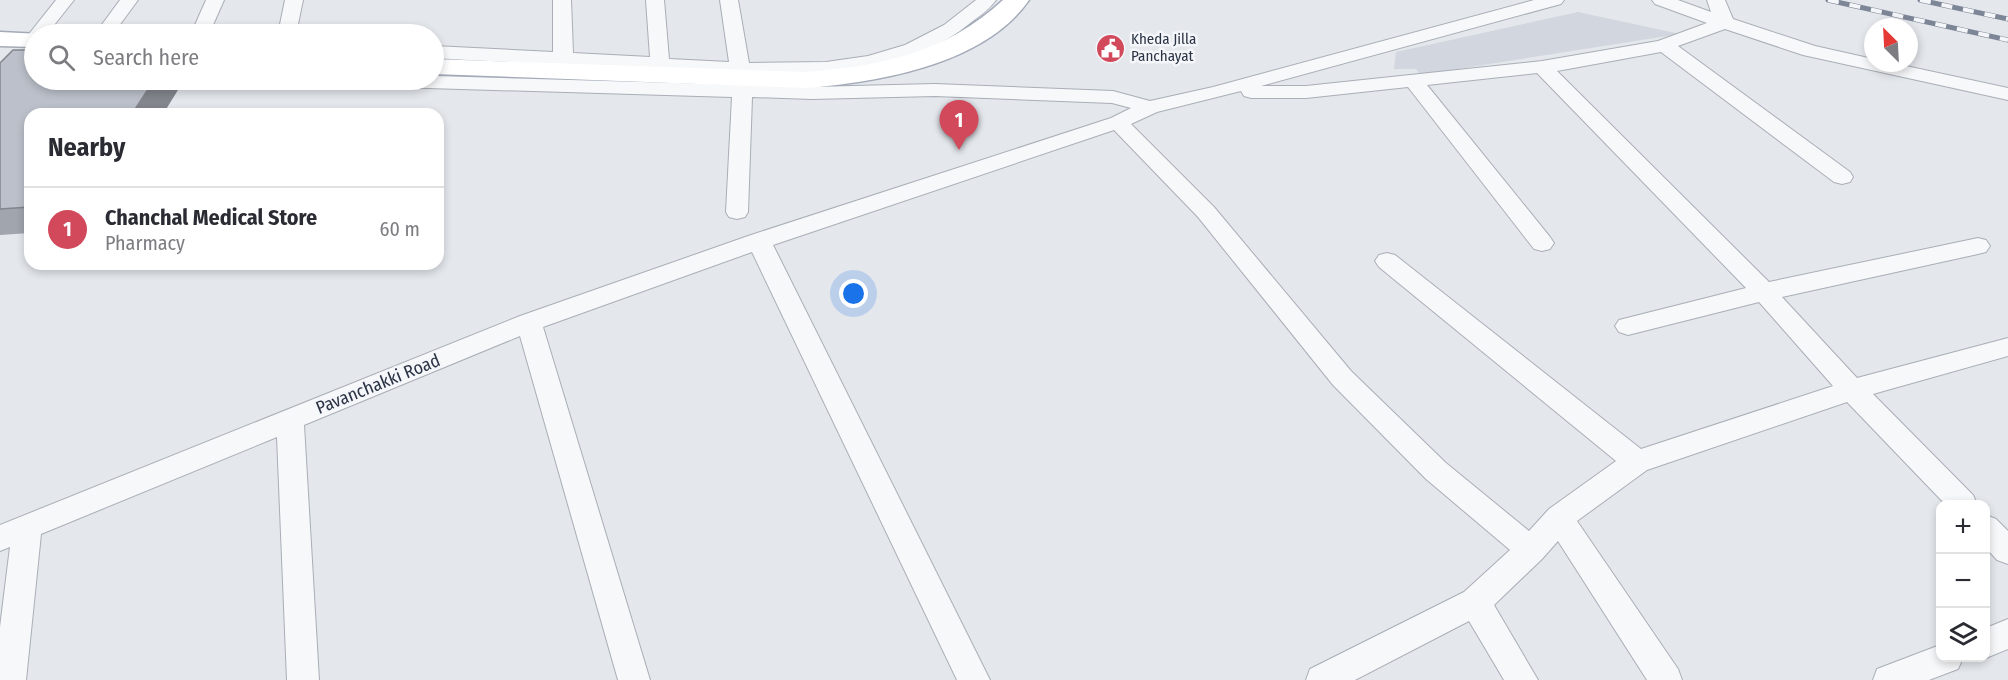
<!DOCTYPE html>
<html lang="en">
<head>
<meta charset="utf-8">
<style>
  body { margin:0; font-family:"Fira Sans Condensed",sans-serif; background:#f7f7f7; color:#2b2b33 }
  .controls { position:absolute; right:18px; bottom:18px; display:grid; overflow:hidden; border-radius:12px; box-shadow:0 3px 9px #0003 }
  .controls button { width:54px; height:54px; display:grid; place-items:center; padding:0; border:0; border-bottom:2px solid #e1e1e2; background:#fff; color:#2b2b33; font:30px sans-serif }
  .compass { position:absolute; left:1864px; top:18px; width:54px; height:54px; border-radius:50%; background:#fff; box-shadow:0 3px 9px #0003; rotate:336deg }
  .you { position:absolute; left:854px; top:294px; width:21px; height:21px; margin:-15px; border:4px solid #fff; border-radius:50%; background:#1a73e8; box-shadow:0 0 0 9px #1a73e833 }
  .badge { display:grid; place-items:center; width:39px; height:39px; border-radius:50%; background:#d1495b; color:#fff; font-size:20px; font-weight:700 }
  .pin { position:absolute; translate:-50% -50px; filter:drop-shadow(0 2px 3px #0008) }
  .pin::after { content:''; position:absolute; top:32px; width:21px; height:18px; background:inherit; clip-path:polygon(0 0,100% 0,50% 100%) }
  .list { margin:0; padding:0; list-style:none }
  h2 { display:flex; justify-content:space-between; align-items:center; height:78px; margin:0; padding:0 24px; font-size:26px }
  h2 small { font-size:20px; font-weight:400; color:#7c7c81 }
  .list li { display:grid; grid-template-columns:39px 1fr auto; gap:18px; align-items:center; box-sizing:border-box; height:84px; padding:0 24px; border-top:2px solid #e1e1e2 }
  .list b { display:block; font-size:22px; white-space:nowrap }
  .list p { margin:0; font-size:20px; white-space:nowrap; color:#7c7c81 }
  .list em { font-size:20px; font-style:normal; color:#7c7c81 }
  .icon { flex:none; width:33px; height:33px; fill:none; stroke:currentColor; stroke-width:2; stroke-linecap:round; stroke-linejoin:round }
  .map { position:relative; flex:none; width:2008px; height:680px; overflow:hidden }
  .search { position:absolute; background:#fff; box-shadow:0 3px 9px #0003; left:24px; top:24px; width:420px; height:66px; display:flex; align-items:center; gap:15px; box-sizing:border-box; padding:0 21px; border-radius:33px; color:#7c7c81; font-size:22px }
  .panel { position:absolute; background:#fff; box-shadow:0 3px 9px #0003; left:24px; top:108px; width:420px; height:162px; border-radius:18px }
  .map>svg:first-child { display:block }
  .built { fill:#d2d6de }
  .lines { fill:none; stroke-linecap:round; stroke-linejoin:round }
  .minor-casing { stroke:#a9aeb7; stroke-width:2 }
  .primary-casing { stroke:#a3abb8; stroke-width:3 }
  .minor { fill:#f7f8fa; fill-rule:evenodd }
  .primary { fill:#fff; fill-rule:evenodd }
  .rail-casing { stroke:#7d8696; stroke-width:5 }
  .rail { stroke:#f4f6f9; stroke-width:4; stroke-dasharray:11; stroke-linecap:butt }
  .wall { fill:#a1a5ae }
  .shaded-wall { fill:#83868d }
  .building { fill:#bbc0ca; stroke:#83868d; stroke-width:1.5 }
  .labels { text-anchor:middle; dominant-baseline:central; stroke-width:5; stroke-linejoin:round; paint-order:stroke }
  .far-poi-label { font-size:15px; fill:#2b3445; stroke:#f4f6f9; text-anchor:start }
  .street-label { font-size:18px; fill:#2b3445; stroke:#f4f6f9 }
</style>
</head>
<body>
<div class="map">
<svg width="2008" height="680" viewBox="0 0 2008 680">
  <rect width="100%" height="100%" fill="#e4e7ec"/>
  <!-- built -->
  <polygon class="built" points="1578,12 1680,34 1420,75 1416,69 1394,69 1396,52"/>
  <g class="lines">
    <defs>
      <g id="minor">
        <polygon points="56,0 74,0 47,34 34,34 34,39 31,38 29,34"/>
        <polygon points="120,0 138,0 113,34 95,34"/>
        <polygon points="206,0 224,0 209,34 191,34"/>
        <polygon points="285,0 303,0 296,34 278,34"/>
        <path d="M553,0H571L573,53L650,57L646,0H664L669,59L729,62L720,0H738L749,63L826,62L868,56L905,45L944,25L976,0H996C989,10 978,17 969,24C878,97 728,73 620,67C558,64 496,62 434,58V46L553,52Z"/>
        <path d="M1534,0H1564L1561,4L1261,86H1306L1542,61L1658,41L1707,23L1655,4L1652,0H1678L1711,12L1707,0H1725L1733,19L1815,46L1873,59V63H1892L2008,88V100L1803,55L1725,29L1678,46L1850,172L1853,177L1850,182L1842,184L1834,182L1661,52L1557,71L1769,282L1978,238L1986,240L1990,246L1986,252L1978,254L1782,297L1857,378L2008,338V356L1873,394L1973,495L1977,504H1945L1847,402L1647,470L1577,521L1678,669L1682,680H1647L1558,541L1542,559L1494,605L1538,680H1504L1469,621L1355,680H1306L1310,669L1464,592L1510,550L1426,479L1333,385L1198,217L1114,130L773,245L990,680H957L752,252L543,327L650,680H618L520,336L304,425L319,680H287L277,437L41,534L26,680H0V627L10,547L0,551V525L520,316L751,235L1111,118L1131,108L1112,103L935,96L812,99L752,97L748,212L745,217L737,219L729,217L726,212L732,97L362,86L355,84L352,80H434V76L812,87L935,84L1113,91L1150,101L1213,87ZM1537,73L1746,288L1619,320L1615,326L1619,332L1628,335L1759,302L1833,386L1641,449L1395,255L1387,253L1379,255L1375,261L1379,267L1616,461L1549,509L1529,531L1446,463L1351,371L1214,207L1131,124L1157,112L1241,91L1244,96L1251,98H1306L1408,87L1534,249L1542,251L1550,249L1554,243L1550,237L1427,85Z"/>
        <polygon points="1986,515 1996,519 2008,531 2008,564 1997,560 1986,548"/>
        <polygon points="2008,619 2008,649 1986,658 1985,658 1986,628"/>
        <polygon points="1940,645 1940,658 1963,658 1958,669 1929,680 1873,680 1877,669"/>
      </g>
      <g id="primary">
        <path d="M1003,0H1029C984,65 878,82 806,88L434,74V59L806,72C881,66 946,53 1003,0Z"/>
        <polygon points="0,32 41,34 34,34 34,47 0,46"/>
      </g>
    </defs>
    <!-- minor casing -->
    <use href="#minor" class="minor-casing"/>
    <!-- primary casing -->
    <use href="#primary" class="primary-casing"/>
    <!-- minor -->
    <use href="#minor" class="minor"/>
    <!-- primary -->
    <use href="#primary" class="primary"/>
    <defs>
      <g id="rail">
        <polyline points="1828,0 2008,40"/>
        <polyline points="1920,0 2008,19"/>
      </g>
    </defs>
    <!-- rail casing -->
    <use href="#rail" class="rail-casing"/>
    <!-- rail -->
    <use href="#rail" class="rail"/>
  </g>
  <!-- wall -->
  <polygon class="wall" points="0,63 34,80 184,80 163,114 30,114 30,233 0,235"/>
  <!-- shaded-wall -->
  <polygon class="shaded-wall" points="154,80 184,80 163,114 132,114"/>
  <!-- building -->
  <polygon class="building" points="13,50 34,50 34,80 154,80 132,114 30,114 30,207 0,209 0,63"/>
  <!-- icons -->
  <defs>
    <symbol id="civic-disc" viewBox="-11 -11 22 22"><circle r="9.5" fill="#d1495b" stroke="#f4f6f9"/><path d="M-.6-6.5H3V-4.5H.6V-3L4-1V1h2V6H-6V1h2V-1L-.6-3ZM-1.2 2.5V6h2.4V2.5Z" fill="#fff"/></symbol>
  </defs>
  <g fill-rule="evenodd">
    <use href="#civic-disc" x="1094" y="32" width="33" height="33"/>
  </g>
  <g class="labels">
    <!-- far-poi labels -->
    <g class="far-poi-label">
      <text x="1131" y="39">Kheda Jilla<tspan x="1131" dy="17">Panchayat</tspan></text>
    </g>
    <!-- street labels -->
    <g class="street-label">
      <text transform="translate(378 384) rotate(-22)">Pavanchakki Road</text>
    </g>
  </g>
</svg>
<div class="controls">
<button>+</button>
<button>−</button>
<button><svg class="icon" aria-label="layers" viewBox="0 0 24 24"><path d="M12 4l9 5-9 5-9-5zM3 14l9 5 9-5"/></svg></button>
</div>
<svg class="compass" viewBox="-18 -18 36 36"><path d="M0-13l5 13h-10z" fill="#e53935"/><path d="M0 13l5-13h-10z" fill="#7c7c81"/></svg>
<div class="you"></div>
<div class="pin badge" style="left:959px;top:150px">1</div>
<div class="search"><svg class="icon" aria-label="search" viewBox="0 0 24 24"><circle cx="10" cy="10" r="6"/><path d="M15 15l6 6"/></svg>Search here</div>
<section class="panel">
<h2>Nearby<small></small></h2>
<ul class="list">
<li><span class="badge">1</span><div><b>Chanchal Medical Store</b><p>Pharmacy</p></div><em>60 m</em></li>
</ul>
</section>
</div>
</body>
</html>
